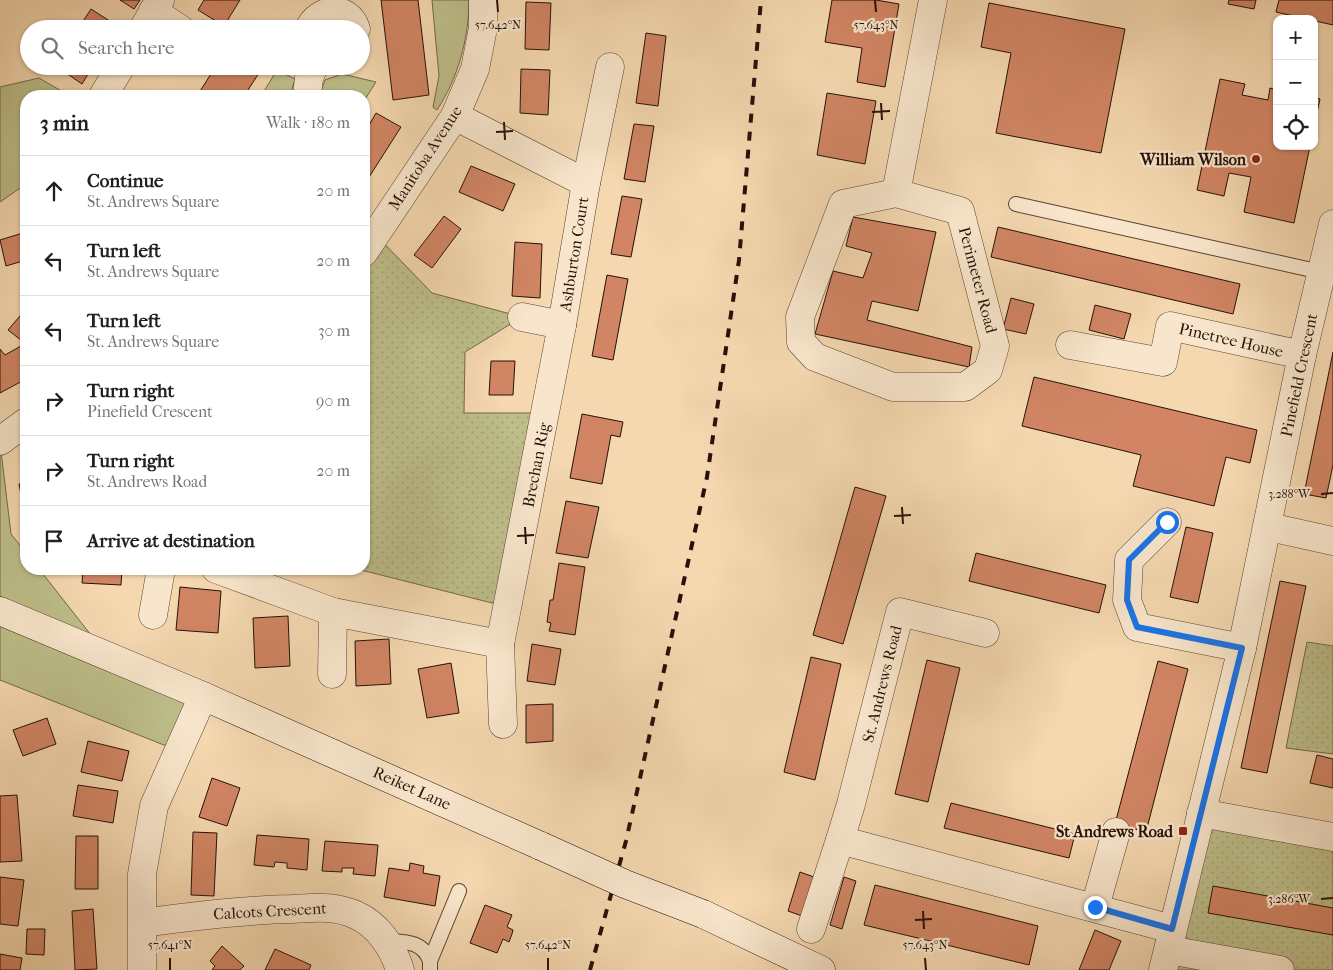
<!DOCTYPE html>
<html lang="en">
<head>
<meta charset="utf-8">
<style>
  body { margin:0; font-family:"IM FELL French Canon",serif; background:#f2f2f2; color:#202124 }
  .controls { position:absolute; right:15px; top:15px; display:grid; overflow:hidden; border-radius:10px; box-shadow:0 1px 4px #0004 }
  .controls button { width:45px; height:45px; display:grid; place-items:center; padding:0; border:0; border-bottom:1px solid #e0e0e0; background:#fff; color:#202124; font:25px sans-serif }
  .stop { position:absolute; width:15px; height:15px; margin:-11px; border:4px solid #1a73e8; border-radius:50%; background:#fff }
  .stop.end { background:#1a73e8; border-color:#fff; box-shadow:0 1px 5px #0008 }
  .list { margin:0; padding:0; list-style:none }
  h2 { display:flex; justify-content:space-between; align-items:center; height:65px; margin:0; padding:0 20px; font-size:21px }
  h2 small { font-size:16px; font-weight:400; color:#757577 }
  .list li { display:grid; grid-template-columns:32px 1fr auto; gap:15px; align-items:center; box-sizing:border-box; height:70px; padding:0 20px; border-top:1px solid #e0e0e0 }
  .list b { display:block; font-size:19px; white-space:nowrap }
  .list p { margin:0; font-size:16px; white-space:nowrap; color:#757577 }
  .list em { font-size:16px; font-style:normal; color:#757577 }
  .icon { flex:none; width:28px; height:28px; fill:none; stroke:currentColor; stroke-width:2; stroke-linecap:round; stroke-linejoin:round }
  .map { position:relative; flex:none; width:1333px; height:970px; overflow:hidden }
  .search { position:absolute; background:#fff; box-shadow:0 1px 4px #0004; left:20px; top:20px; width:350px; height:55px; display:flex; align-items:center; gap:12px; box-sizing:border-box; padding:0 18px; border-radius:28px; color:#757577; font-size:19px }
  .panel { position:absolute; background:#fff; box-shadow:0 1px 4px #0004; left:20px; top:90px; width:350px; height:485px; border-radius:20px }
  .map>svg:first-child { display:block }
  .grass { fill:#bdbe8a; stroke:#726849 }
  .park { fill:url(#park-dots); stroke:#726849 }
  .building { fill:#d18564; stroke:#261108 }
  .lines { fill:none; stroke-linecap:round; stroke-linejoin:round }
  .lane-casing { stroke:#5a4332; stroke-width:16 }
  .street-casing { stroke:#5a4332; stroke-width:29 }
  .secondary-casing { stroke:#261108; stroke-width:29 }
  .lane { stroke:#f8e6cc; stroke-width:14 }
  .street { stroke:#f8e6cc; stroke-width:28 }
  .secondary { stroke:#f8e6cc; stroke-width:28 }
  .rail { stroke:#261108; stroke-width:4; stroke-dasharray:9 9; stroke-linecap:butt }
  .secondary-bridge-casing { stroke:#261108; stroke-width:29; stroke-linecap:butt }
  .secondary-bridge { stroke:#f8e6cc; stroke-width:28 }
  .route { stroke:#1a73e8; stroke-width:6 }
  .ticks { fill:none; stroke:#261108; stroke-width:2 }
  .poi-dot { fill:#8f2418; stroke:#f8e6cc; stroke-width:2 }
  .labels { text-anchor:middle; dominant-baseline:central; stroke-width:4.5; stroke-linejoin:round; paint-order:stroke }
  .street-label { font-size:16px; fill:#261108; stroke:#f8e6cc }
  .poi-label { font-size:16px; font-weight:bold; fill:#261108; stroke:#f8e6cc; text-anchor:end }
  .ticks-label { font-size:12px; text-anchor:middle; fill:#261108; stroke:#f8e6cc; stroke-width:4.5; stroke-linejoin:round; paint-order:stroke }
</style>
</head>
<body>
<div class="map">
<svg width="1333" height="970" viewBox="0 0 1333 970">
  <defs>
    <pattern id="park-dots" width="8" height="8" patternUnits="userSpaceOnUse" patternTransform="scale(1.25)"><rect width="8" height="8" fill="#bdbe8a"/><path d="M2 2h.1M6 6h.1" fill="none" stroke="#a2a276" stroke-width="1.8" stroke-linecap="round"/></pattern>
  </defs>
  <rect width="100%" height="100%" fill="#f5d8b0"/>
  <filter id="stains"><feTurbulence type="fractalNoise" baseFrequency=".004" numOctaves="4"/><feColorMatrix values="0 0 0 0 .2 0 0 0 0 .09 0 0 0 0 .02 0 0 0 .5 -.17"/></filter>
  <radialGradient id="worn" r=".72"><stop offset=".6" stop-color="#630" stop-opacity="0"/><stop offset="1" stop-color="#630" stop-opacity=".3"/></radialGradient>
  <!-- grass -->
  <g class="grass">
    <path d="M432,0H469C469,38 458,78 437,110L433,107L439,76Z"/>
    <polygon points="277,70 295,79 290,96 261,96"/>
    <polygon points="342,74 376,82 364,101 364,96 319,96 325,80"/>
    <polygon points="39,78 70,96 26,96 26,184 0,202 0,87"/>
    <polygon points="0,443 11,534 26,553 26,569 39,569 102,649 203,696 179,751 0,680"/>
  </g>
  <!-- park -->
  <g class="park">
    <polygon points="375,234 432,293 522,317 465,352 464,413 547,413 508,607 357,569 364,569 364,250"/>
    <polygon points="1307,642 1333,646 1333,754 1286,748"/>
    <polygon points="1201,813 1333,837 1333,970 1163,970"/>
  </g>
  <!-- building -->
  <g class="building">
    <polygon points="120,0 140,0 134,9"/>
    <polygon points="204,0 240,0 224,26 198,10"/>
    <polygon points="381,0 418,0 429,95 393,100"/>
    <polygon points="832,0 876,0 899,4 885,87 857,82 862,48 825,42"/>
    <polygon points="1229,0 1256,0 1254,9 1228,4"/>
    <polygon points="1279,0 1333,0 1333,25 1276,12"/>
    <polygon points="526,2 551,3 549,50 525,49"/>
    <polygon points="989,3 1125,29 1101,153 996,133 1011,53 981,47"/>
    <polygon points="91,9 119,27 118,29 78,29"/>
    <polygon points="646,33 666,36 658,106 636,103"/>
    <polygon points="56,66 93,66 82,84"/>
    <polygon points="216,66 254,66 261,70 244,96 197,96"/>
    <polygon points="521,69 550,70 548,115 520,113"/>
    <polygon points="1220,79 1245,84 1242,95 1268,100 1270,88 1277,90 1277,146 1310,146 1294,223 1244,212 1251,177 1229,173 1224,196 1197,190"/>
    <polygon points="827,93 876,101 865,164 817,155"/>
    <polygon points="1314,97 1320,99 1314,126"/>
    <polygon points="376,113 401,127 364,185 364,134"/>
    <polygon points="634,124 654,126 645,182 624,179"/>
    <polygon points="471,166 515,184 503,211 459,192"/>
    <polygon points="622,196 642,199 631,257 611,254"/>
    <polygon points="444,216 461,229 432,268 414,255"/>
    <polygon points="853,217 936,232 918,311 872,301 867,320 972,347 969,367 815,334 833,271 863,278 872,253 846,246"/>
    <polygon points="998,227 1240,284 1233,314 991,257"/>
    <polygon points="26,232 26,260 6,266 0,240"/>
    <polygon points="515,242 542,244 540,298 512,296"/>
    <polygon points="607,275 628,279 613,360 592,356"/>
    <polygon points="1011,298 1034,304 1026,334 1003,329"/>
    <polygon points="1095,305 1131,314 1124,339 1089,330"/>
    <polygon points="26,309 26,344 8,330"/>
    <polygon points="21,346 26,355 26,379 0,393 0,349 5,355"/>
    <polygon points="1333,352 1333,465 1326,498 1304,494"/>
    <polygon points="491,361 515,361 513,395 489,395"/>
    <polygon points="1034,377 1257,430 1250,463 1226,457 1214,506 1133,486 1141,455 1022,426"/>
    <polygon points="582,414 623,422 620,437 611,435 602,484 570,478"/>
    <polygon points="26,483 26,519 19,484"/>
    <polygon points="855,487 886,496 843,644 813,635"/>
    <polygon points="566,501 599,507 588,558 556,553"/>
    <polygon points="1186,527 1213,533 1198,603 1170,597"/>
    <polygon points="976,553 1106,585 1099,613 969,581"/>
    <polygon points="559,563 585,567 575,635 549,631 551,623 547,622 550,600 553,600"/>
    <polygon points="83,569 122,569 121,585 82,583"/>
    <polygon points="1280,581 1306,586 1267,773 1241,768"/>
    <polygon points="180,587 221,591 218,633 176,630"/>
    <polygon points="288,616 290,666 255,668 253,618"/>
    <polygon points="389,639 391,684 356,686 355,641"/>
    <polygon points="532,644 561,649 555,685 527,681"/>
    <polygon points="811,657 841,664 815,780 784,772"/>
    <polygon points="927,660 960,668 928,802 895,794"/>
    <polygon points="1158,661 1188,669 1146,832 1115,824"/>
    <polygon points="451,663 459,713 427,718 418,669"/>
    <polygon points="553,704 553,741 526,743 526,705"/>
    <polygon points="47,718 56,744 23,756 13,730"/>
    <polygon points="88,741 129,751 122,781 81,772"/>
    <polygon points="1317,755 1333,759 1333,788 1310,783"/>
    <polygon points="212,778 240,788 227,826 199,817"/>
    <polygon points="78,785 118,791 113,823 73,816"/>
    <polygon points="17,795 22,861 0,862 0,796"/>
    <polygon points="951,803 1075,834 1069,858 944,828"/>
    <polygon points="193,832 217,833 214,896 191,895"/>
    <polygon points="257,835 309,839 307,870 287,868 287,863 275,862 274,867 254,865"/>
    <polygon points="76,836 98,836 98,889 75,889"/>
    <polygon points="325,841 378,845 375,876 353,874 354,868 342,868 342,872 322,871"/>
    <polygon points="410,863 424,866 423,873 440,876 435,906 384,897 389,868 409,871"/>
    <polygon points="800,872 814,877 802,916 788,911"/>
    <polygon points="0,877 24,880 18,926 0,924"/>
    <polygon points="844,877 856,881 842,929 830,925"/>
    <polygon points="875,885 1038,926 1029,965 864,925"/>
    <polygon points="1213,886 1333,908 1333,935 1208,913"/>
    <polygon points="485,905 512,915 507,927 513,930 512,934 509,942 503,939 497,953 470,943"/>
    <polygon points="93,909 97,969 75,970 72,911"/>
    <polygon points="27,929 45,929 44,955 26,954"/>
    <polygon points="1095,930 1121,941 1109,970 1079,970"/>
    <polygon points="222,946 244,966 240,970 212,970 215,966 210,961"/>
    <polygon points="275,949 311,965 309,970 265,970"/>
    <polygon points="0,954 22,958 20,970 0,970"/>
  </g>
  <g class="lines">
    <defs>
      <g id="lane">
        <polyline points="1016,204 1321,272"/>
        <path d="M387,941C406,942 423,941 430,961"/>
        <polyline points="430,970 430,961 459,891"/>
      </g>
      <g id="street">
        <polyline points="153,11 180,29"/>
        <polyline points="143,29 160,0"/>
        <path d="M309,29C318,8 348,4 356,29"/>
        <polyline points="103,96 121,66"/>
        <polyline points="307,96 309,78 314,66"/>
        <polyline points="455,116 586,183 562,325"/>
        <polyline points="586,183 610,67"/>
        <polygon points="896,193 960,211 995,346 988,370 965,387 893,387 815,357 801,342 800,317 843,204"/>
        <polyline points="896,193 933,0"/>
        <polyline points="364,252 455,116 475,69 483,28 483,0"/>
        <polyline points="1070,345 1163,362 1170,326 1302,355"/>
        <polyline points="0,441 26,422"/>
        <polyline points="1167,522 1129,560 1127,600 1137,627 1242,648"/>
        <polyline points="1269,527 1333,541"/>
        <polyline points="216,569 333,612 500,644 562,325 522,317"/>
        <polyline points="153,615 161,569"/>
        <polyline points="985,633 900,612 851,804 840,840 1172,929"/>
        <polyline points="500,644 503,724"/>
        <polyline points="332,674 333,612"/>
        <polyline points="1201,813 1333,837"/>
        <polyline points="1095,907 1116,832"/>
        <path d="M143,923C193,916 241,910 292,909C314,908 334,905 356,915C378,925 393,947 400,970"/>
        <polyline points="811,929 840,840"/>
        <polyline points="1169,950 1280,970"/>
        <polyline points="142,970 142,874 154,806 203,696"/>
        <polyline points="1163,970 1242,648 1302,355 1333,224"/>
      </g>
      <g id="secondary">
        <polyline points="0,611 203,696 541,846"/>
        <polyline points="703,914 821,970"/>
      </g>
    </defs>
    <!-- lane casing -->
    <use href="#lane" class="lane-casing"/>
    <!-- street casing -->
    <use href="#street" class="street-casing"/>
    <!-- secondary casing -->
    <use href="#secondary" class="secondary-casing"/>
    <!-- lane -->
    <use href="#lane" class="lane"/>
    <!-- street -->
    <use href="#street" class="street"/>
    <!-- secondary -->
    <use href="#secondary" class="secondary"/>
    <!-- rail -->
    <polyline class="rail" points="590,970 626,841 707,477 739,260 761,0"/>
    <defs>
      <polyline id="secondary-bridge" points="541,846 625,884 703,914"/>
    </defs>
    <!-- secondary-bridge casing -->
    <use href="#secondary-bridge" class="secondary-bridge-casing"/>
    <!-- secondary-bridge -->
    <use href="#secondary-bridge" class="secondary-bridge"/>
  </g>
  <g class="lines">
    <!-- route -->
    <polyline class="route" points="1095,907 1172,929 1242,648 1137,627 1127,600 1129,560 1167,522"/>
  </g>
  <!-- ticks -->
  <path class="ticks" d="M497,0L498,12M875,0L876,12M881,103L882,120M872,112L890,111M504,122L505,140M496,132L513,131M1321,494L1333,493M902,507L903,524M894,516L911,515M525,527L526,544M517,536L534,535M1321,899L1333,898M923,911L924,929M915,920L932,919M170,958V970M548,958V970M925,958L926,970"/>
  <!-- markers -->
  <g class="poi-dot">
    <circle cx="1256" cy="159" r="5"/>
    <rect x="1178" y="826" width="10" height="10" rx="2.5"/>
  </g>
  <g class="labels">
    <!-- street labels -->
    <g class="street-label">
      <text transform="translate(425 158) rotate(-57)">Manitoba Avenue</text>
      <text transform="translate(574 254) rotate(-81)">Ashburton Court</text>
      <text transform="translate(978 280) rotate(75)">Perimeter Road</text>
      <text transform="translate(1231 340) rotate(13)">Pinetree House</text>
      <text transform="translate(1299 375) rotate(-78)">Pinefield Crescent</text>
      <text transform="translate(536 465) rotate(-79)">Brechan Rig</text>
      <text transform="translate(882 684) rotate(-76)">St. Andrews Road</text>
      <text transform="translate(412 788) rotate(24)">Reiket Lane</text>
      <text transform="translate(270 911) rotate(-3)">Calcots Crescent</text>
    </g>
    <!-- poi labels -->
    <g class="poi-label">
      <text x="1246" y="159">William Wilson</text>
      <text x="1173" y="831">St Andrews Road</text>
    </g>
  </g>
  <g class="ticks-label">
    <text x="498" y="29">57.642°N</text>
    <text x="876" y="29">57.643°N</text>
    <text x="1289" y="498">3.288°W</text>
    <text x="1289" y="903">3.286°W</text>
    <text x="170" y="949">57.641°N</text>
    <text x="548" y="949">57.642°N</text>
    <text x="925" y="949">57.643°N</text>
  </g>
  <rect width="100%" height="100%" filter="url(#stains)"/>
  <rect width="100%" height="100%" fill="url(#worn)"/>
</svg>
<div class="controls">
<button>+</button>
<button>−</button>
<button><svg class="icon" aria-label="locate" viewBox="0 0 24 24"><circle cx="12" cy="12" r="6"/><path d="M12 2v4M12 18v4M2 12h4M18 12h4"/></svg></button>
</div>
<div class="stop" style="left:1167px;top:522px"></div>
<div class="stop end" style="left:1095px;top:907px"></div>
<div class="search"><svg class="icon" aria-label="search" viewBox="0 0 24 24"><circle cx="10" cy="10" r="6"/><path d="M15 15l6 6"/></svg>Search here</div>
<section class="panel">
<h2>3 min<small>Walk · 180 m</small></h2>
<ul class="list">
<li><svg class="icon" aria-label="ahead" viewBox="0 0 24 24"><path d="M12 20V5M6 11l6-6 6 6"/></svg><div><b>Continue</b><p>St. Andrews Square</p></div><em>20 m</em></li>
<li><svg class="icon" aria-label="left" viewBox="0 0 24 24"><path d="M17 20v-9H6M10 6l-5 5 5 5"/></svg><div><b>Turn left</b><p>St. Andrews Square</p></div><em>20 m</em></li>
<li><svg class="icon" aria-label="left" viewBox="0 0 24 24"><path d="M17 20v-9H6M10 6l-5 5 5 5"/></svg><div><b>Turn left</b><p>St. Andrews Square</p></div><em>30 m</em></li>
<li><svg class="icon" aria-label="right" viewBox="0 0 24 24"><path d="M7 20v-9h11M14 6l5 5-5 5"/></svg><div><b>Turn right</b><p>Pinefield Crescent</p></div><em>90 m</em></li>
<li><svg class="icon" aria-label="right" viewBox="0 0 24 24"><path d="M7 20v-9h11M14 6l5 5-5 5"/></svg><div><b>Turn right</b><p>St. Andrews Road</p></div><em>20 m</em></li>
<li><svg class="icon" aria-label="arrive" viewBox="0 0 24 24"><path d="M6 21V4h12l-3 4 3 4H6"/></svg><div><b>Arrive at destination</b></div></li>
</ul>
</section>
</div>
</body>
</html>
